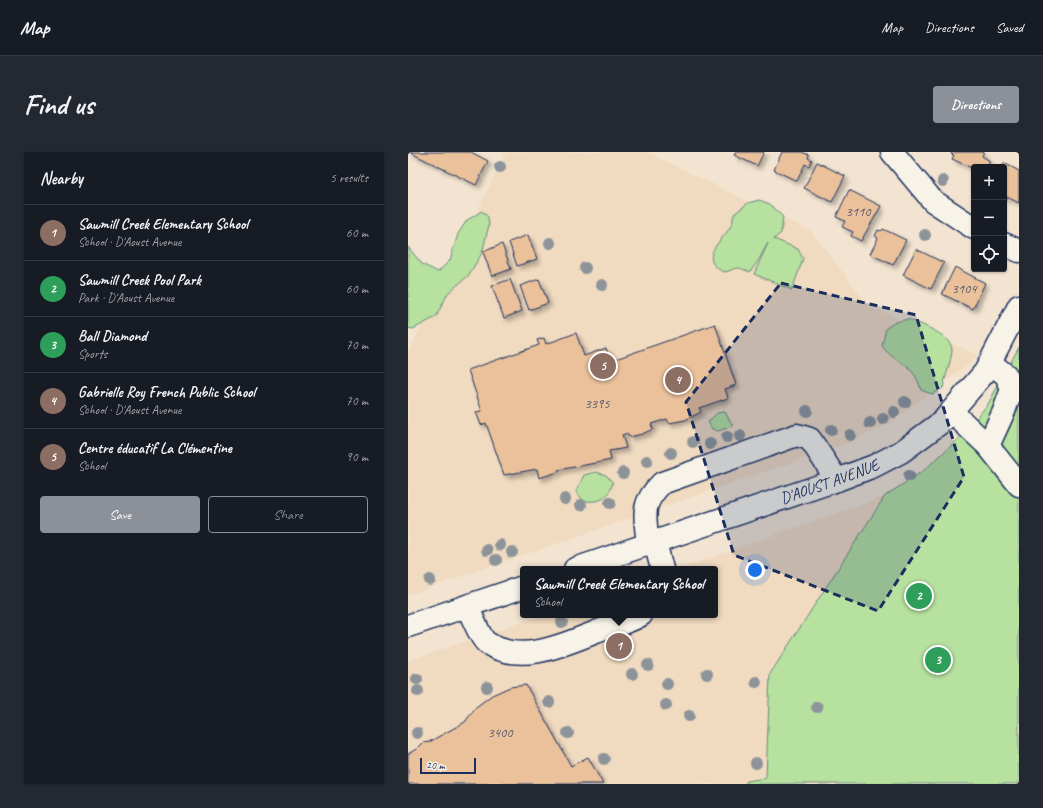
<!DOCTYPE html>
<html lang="en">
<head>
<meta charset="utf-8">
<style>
  body { margin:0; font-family:Caveat,sans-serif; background:#242831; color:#f1f3f6 }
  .controls { position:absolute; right:12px; top:12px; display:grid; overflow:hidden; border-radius:4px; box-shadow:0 1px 3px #0004 }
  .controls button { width:36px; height:36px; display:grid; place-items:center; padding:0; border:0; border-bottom:1px solid #363941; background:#171b24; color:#f1f3f6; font:20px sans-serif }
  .scale { position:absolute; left:12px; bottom:10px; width:56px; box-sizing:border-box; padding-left:4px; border:2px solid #1b2f5e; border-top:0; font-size:11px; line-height:14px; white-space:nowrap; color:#1b2f5e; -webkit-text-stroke:3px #f7f3e8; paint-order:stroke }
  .you { position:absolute; left:347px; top:418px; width:14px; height:14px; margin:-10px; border:3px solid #fff; border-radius:50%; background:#1a73e8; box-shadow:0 0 0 6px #1a73e833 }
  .badge { display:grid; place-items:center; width:26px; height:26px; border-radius:50%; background:#8c9099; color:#fff; font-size:13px; font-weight:700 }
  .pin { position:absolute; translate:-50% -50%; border:2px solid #fff; box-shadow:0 1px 4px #0006 }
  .popup { position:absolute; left:112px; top:414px; width:198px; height:52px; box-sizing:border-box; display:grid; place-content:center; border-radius:4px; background:#171b24; filter:drop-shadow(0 1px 3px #0005); font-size:13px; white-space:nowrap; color:#9ea1a6 }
  .popup b { font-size:15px; color:#f1f3f6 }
  .popup::after { content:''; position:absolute; left:50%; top:100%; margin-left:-8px; border:8px solid transparent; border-top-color:#171b24 }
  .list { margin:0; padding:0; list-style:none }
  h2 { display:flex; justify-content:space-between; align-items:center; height:52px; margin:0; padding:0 16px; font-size:17px }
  h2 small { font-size:13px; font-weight:400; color:#9ea1a6 }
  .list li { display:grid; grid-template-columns:26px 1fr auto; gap:12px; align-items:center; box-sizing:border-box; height:56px; padding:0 16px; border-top:1px solid #363941 }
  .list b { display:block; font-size:15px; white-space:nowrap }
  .list p { margin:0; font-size:13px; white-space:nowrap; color:#9ea1a6 }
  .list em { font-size:13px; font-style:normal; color:#9ea1a6 }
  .actions { display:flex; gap:8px; padding:12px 16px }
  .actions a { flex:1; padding:9px 0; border:1px solid #8c9099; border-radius:4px; text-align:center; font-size:14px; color:#8c9099 }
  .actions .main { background:#8c9099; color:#fff }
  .icon { flex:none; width:22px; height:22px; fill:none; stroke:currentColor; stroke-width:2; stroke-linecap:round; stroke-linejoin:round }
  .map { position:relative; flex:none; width:611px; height:632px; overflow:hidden; border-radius:4px }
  header { display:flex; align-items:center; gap:24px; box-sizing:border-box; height:56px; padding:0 20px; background:#171b24; border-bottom:1px solid #363941 }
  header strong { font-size:19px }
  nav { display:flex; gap:22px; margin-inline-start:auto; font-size:14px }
  .intro { display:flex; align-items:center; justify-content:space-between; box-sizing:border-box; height:96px; padding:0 24px }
  h1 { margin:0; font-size:28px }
  .button { padding:10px 18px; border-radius:4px; background:#8c9099; color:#fff; font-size:14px; font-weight:700 }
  main { display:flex; gap:24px; padding:0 24px }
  aside { flex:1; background:#171b24; border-radius:4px; box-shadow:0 1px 3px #0004 }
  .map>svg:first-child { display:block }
  .built { fill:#f0dac0 }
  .green { fill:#b6e19e; stroke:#68887e }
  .building { fill:#eac19a; stroke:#1b2f5e; filter:url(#shadow) }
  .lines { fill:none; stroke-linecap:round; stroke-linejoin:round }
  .minor-casing { stroke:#1b2f5e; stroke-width:25 }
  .minor { stroke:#f7f3e8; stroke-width:22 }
  .tree { fill:#8d9499 }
  .marked { fill:#1b2f5e; fill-opacity:0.2; stroke:#1b2f5e; stroke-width:3; stroke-dasharray:8 5; stroke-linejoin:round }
  .labels { text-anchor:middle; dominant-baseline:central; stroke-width:4; stroke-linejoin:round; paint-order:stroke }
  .number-label { font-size:14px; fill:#4f546d }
  .street-label { font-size:16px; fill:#1b2f5e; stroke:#f7f3e8 }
</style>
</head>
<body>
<header>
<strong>Map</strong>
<nav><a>Map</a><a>Directions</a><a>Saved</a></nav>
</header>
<div class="intro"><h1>Find us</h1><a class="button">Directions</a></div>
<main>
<aside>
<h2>Nearby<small>5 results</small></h2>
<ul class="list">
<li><span class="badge" style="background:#8d6e63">1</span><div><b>Sawmill Creek Elementary School</b><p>School · D'Aoust Avenue</p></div><em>60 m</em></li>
<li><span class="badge" style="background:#2e9e5b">2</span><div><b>Sawmill Creek Pool Park</b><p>Park · D'Aoust Avenue</p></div><em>60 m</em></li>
<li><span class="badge" style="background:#2e9e5b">3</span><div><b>Ball Diamond</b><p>Sports</p></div><em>70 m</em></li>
<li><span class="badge" style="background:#8d6e63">4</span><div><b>Gabrielle Roy French Public School</b><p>School · D'Aoust Avenue</p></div><em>70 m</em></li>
<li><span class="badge" style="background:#8d6e63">5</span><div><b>Centre éducatif La Clémentine</b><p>School</p></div><em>90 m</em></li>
</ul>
<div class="actions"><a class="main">Save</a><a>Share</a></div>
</aside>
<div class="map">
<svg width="611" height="632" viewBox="0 0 611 632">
  <defs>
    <filter id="shadow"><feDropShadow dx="3.5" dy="3.5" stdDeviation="2" flood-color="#0004"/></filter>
  </defs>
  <rect width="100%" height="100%" fill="#f3e4d1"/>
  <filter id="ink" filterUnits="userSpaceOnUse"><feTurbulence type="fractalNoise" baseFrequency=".025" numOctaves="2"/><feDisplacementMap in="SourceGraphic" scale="8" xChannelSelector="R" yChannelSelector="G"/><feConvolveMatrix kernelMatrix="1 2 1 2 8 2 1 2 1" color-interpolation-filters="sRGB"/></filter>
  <g filter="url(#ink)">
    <!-- built -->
    <g class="built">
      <polygon points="98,0 238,0 403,79 460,153 569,203 562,211 482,271 440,291 0,443 0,201"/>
      <polygon points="477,344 362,522 358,632 0,632 0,509 135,463 307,463 307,417 271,417"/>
    </g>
    <!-- green -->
    <g class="green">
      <path d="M351,48L362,52L375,65L373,81L366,87L390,97L395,107L384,138L346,122L360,91L350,109L342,120C339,119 333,116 330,116C323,116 319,123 312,118C290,104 316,87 323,74C325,71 325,65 326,62L340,51Z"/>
      <polygon points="74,59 80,65 81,73 74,101 60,124 40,141 28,165 5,177 0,176 0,95 14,112 30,120 42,108 50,82 59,68"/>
      <path d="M500,167C512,172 545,183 544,199C543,209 537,225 535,236L524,242L513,238C505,209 490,215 474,194L478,176L488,170Z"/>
      <polygon points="611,195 611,632 337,632 339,629 358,626 362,522 477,344 515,319 554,284 580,252"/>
      <polygon points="317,260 325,274 310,279 304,277 300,270 309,261"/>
      <path d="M188,320L198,323L205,331C199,348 193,350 176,349L168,340L176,323Z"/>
    </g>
    <!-- building -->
    <g class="building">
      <polygon points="1,0 63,0 80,9 68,33"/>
      <polygon points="328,0 356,0 349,14 326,3"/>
      <polygon points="374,0 394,0 401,3 400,6 404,8 401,14 397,12 389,29 366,18"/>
      <polygon points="544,0 576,0 574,4 582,9 579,15 566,15 566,17 544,7 546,3 543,2"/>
      <polygon points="409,10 437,24 424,50 396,36"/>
      <polygon points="596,11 611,19 611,51 599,45 598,48 596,47 596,15 594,15"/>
      <polygon points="441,38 473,54 453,89 443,84 445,80 434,75 437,69 428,65"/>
      <polygon points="475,77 498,88 485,113 462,102 470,86 467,84 470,78 473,79"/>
      <polygon points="120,83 129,107 109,114 101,90"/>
      <polygon points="94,92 103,117 84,124 75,100"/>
      <polygon points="508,97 536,111 523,137 495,123"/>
      <polygon points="547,115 577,131 565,157 534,142"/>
      <polygon points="102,127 114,159 96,166 84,134"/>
      <polygon points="131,127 140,151 121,158 112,134"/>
      <polygon points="307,172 328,233 317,237 320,246 291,256 293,260 277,268 261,271 259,267 243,272 245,277 234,282 221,285 219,281 214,283 218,296 201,299 203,308 150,318 150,320 131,326 129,317 96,323 78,271 73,273 68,260 74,259 60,218 131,193 129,188 136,186 138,192 168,181 176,204 198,196 202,209"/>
      <polygon points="118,533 163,614 180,605 195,632 0,632 0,602 10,596 15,591 21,590 57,570 68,555 84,543 102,535"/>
    </g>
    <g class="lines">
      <defs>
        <g id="minor">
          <polyline points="484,0 525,49 566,76"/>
          <polyline points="596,92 611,99"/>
          <polyline points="544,260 580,294 611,333"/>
          <polyline points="580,294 596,259 604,237 598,223 582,211"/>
          <polyline points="247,390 254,417"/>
          <path d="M240,392C237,364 232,352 254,331L389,283L402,287L429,328"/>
          <path id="s1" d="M167,417L429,328L466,314L493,300L535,269L577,220L611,154"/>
          <path d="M59,454C63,462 73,487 79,491C114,514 159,491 193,478C207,473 220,471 233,463"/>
          <polyline points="0,474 115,435"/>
        </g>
      </defs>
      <!-- minor casing -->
      <use href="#minor" class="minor-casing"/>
      <!-- minor -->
      <use href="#minor" class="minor"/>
    </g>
    <!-- trees -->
    <g class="tree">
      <circle cx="92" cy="15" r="6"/>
      <circle cx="535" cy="29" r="6"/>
      <circle cx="517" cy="83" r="6"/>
      <circle cx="142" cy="91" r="6"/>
      <circle cx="177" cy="116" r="6"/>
      <circle cx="194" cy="133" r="6"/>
      <circle cx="497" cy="250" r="6"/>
      <circle cx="399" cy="259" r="6"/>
      <circle cx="486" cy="260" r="6"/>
      <circle cx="475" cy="267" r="6"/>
      <circle cx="462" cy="271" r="6"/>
      <circle cx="423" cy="278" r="6"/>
      <circle cx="442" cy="283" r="6"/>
      <circle cx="332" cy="284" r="6"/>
      <circle cx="319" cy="285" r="6"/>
      <circle cx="285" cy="290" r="6"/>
      <circle cx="302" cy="292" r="6"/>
      <circle cx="263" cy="301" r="6"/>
      <circle cx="239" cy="309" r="6"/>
      <circle cx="215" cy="321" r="6"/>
      <circle cx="501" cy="324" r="6"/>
      <circle cx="157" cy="347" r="6"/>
      <circle cx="202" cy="351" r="6"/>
      <circle cx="173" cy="353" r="6"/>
      <circle cx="92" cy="393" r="6"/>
      <circle cx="79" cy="398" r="6"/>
      <circle cx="104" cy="400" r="6"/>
      <circle cx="88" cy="408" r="6"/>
      <circle cx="22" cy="428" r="6"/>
      <circle cx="154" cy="470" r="6"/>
      <circle cx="240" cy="513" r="6"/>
      <circle cx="224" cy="522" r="6"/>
      <circle cx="299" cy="522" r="6"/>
      <circle cx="9" cy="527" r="6"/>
      <circle cx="348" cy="530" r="6"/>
      <circle cx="259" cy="532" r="6"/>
      <circle cx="79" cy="535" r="6"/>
      <circle cx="10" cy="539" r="6"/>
      <circle cx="141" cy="550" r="6"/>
      <circle cx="258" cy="553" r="6"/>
      <circle cx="409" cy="555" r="6"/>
      <circle cx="281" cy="564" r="6"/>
      <circle cx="9" cy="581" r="6"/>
      <circle cx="160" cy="581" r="6"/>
      <circle cx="196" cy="607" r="6"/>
      <circle cx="348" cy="611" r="6"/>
    </g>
  </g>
  <!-- marked area -->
  <path class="marked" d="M373,131L508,163L556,325L470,459L326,403L278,250Z"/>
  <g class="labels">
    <!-- number labels -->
    <g class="number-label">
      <text x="450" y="59">3110</text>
      <text x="556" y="136">3104</text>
      <text x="189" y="251">3395</text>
      <text x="92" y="580">3400</text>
    </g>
    <!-- street labels -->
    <g class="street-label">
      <text stroke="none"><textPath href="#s1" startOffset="269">D'AOUST AVENUE</textPath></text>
    </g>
  </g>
</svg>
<div class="controls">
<button>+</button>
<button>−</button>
<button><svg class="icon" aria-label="locate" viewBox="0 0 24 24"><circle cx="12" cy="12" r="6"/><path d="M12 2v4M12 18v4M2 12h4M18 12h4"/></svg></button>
</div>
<div class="scale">20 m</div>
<div class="you"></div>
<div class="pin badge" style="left:211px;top:494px;background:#8d6e63">1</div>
<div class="popup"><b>Sawmill Creek Elementary School</b>School</div>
<div class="pin badge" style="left:511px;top:444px;background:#2e9e5b">2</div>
<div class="pin badge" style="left:530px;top:508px;background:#2e9e5b">3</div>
<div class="pin badge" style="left:270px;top:228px;background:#8d6e63">4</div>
<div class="pin badge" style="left:195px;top:214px;background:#8d6e63">5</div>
</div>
</main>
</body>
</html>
